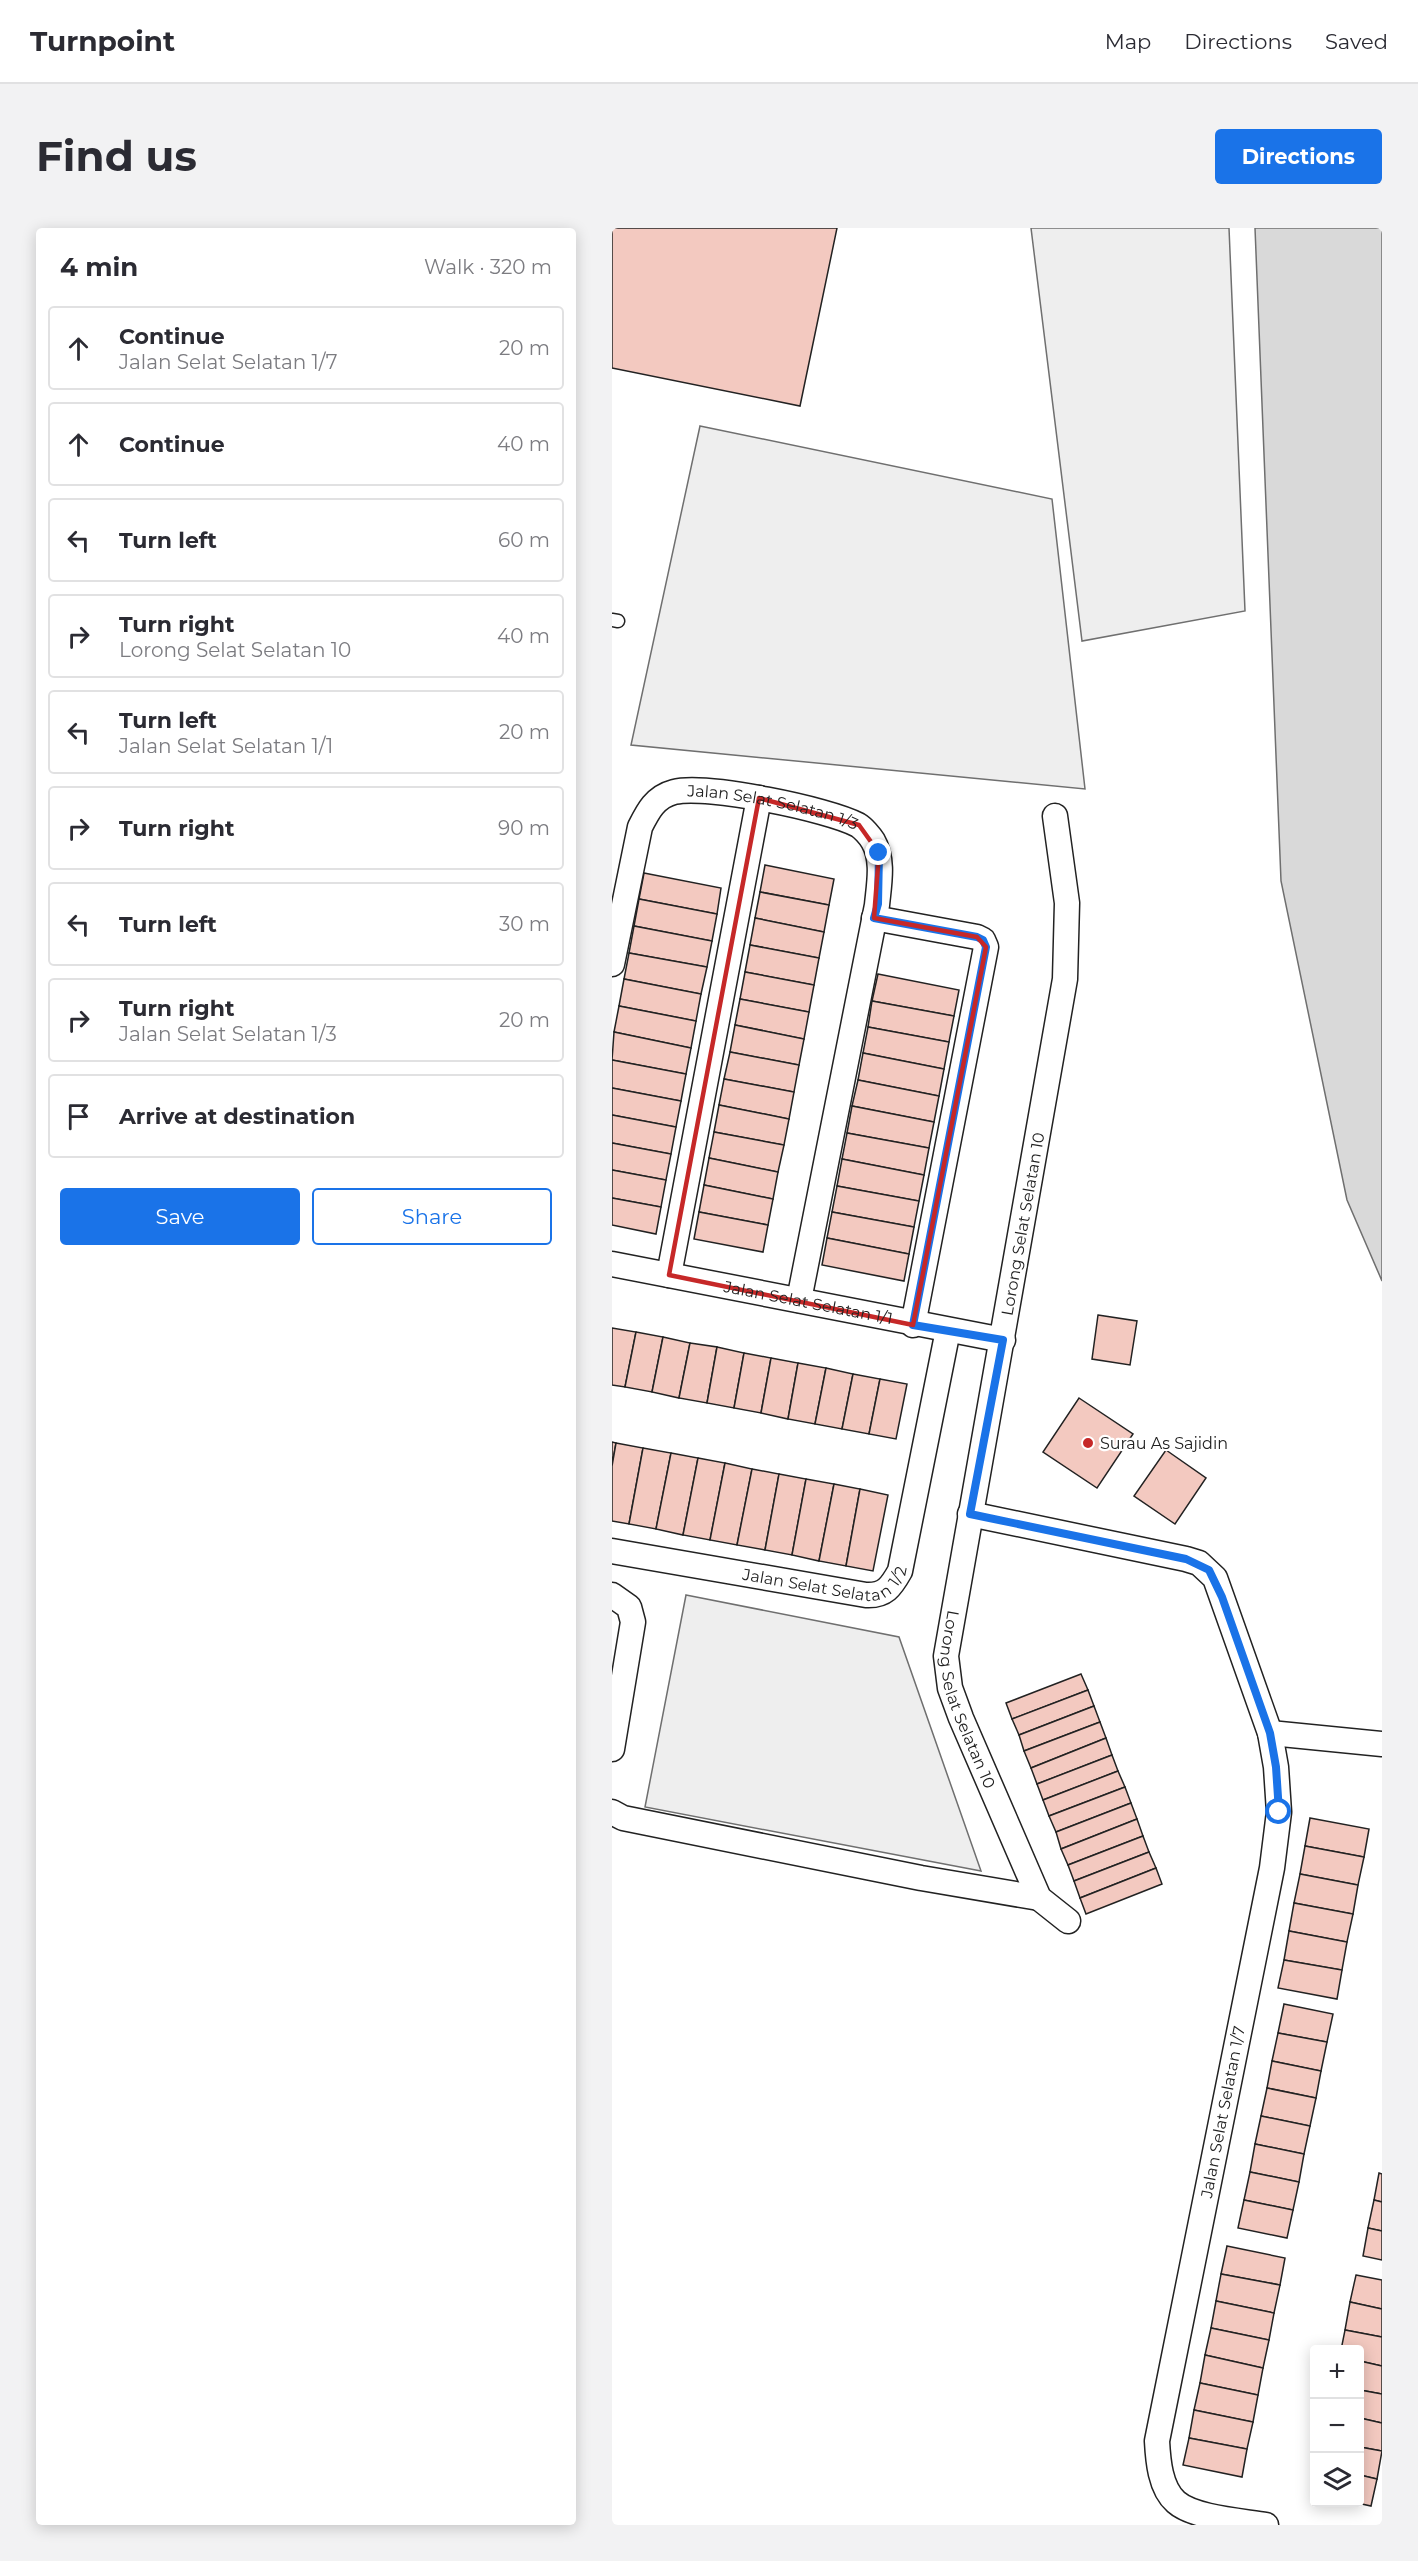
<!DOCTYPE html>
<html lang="en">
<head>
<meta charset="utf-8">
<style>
  body { margin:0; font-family:Montserrat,sans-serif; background:#f2f2f3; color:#2b2b33 }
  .controls { position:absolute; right:18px; bottom:18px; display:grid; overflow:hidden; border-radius:6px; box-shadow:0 3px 15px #0003 }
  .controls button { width:54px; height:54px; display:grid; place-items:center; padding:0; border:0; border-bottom:2px solid #e1e1e2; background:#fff; color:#2b2b33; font:30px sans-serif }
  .stop { position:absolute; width:18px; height:18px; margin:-14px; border:4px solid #1a73e8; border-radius:50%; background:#fff }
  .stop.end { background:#1a73e8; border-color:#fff; box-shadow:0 2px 6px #0008 }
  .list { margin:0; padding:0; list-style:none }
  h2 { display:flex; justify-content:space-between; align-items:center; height:78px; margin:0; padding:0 24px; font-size:26px }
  h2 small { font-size:20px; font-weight:400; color:#7c7c81 }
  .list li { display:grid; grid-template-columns:39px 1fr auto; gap:18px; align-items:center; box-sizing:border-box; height:84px; margin:0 12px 12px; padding:0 12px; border:2px solid #e1e1e2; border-radius:6px }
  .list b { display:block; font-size:22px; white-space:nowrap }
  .list p { margin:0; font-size:20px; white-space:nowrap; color:#7c7c81 }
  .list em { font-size:20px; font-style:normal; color:#7c7c81 }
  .actions { display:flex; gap:12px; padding:18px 24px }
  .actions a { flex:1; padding:14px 0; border:2px solid #1a73e8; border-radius:6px; text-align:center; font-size:21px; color:#1a73e8 }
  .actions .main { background:#1a73e8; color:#fff }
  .icon { flex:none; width:33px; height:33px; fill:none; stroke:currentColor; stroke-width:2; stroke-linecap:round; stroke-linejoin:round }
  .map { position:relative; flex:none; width:770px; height:2297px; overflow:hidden; border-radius:6px }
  header { display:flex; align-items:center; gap:36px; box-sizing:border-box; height:84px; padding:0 30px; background:#fff; border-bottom:2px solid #e1e1e2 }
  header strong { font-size:28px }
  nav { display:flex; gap:33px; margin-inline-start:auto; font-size:21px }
  .intro { display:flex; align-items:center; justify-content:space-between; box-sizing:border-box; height:144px; padding:0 36px }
  h1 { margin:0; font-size:42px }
  .button { padding:15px 27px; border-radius:6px; background:#1a73e8; color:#fff; font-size:21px; font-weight:700 }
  main { display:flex; gap:36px; padding:0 36px }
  aside { flex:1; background:#fff; border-radius:6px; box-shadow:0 3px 15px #0003 }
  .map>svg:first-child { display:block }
  .green { fill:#eee; stroke:#6f6f6f; stroke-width:1.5 }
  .water { fill:#d9d9d9; stroke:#6f6f6f; stroke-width:1.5 }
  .building { fill:#f3c9c0; stroke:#222; stroke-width:1.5 }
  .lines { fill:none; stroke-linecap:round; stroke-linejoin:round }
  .service-casing { stroke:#222; stroke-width:15 }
  .minor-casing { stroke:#222; stroke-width:27 }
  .service { stroke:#fff; stroke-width:12 }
  .minor { stroke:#fff; stroke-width:24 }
  .route { stroke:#1a73e8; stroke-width:8 }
  .marked { fill:none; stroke:#c62828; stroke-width:4.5; stroke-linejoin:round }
  .poi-dot { fill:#c62828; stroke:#fff; stroke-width:2 }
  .labels { text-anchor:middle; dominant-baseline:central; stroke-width:4.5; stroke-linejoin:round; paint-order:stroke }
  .street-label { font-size:16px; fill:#222; stroke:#fff }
  .poi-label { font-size:16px; fill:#222; stroke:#fff; text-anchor:start }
</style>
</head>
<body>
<header>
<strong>Turnpoint</strong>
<nav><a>Map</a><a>Directions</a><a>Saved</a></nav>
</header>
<div class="intro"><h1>Find us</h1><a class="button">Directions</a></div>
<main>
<aside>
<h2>4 min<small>Walk · 320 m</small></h2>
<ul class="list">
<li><svg class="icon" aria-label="ahead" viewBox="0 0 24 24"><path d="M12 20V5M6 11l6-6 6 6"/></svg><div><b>Continue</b><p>Jalan Selat Selatan 1/7</p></div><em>20 m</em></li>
<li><svg class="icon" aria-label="ahead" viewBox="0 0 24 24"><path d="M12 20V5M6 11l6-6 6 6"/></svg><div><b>Continue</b></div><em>40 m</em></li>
<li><svg class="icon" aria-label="left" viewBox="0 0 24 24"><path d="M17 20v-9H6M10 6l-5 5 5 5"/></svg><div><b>Turn left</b></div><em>60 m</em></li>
<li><svg class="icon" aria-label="right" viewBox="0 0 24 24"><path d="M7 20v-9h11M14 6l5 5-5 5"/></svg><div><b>Turn right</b><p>Lorong Selat Selatan 10</p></div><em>40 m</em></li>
<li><svg class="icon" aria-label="left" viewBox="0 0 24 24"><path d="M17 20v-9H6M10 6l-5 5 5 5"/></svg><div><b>Turn left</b><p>Jalan Selat Selatan 1/1</p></div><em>20 m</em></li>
<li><svg class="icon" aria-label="right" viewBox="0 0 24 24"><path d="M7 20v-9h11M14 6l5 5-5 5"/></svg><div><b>Turn right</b></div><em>90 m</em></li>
<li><svg class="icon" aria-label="left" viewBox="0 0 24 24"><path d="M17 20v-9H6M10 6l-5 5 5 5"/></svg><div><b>Turn left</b></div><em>30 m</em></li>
<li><svg class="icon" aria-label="right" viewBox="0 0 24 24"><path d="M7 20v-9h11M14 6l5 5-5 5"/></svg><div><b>Turn right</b><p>Jalan Selat Selatan 1/3</p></div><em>20 m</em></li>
<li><svg class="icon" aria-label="arrive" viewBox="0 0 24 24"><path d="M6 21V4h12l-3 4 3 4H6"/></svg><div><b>Arrive at destination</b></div></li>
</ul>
<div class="actions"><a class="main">Save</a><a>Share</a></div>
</aside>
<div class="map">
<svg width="770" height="2297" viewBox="0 0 770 2297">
  <rect width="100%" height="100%" fill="#fff"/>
  <!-- green -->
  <g class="green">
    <polygon points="419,0 617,0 633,383 470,413"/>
    <polygon points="88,198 440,271 473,561 19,517"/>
    <polygon points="74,1367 287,1409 369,1643 33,1579"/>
  </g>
  <!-- water -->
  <polygon class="water" points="643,0 770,0 770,1053 735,972 669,653"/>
  <!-- building -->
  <g class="building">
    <polygon points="0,0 225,0 188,178 0,140"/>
    <polygon points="153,637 222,651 217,677 148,664"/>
    <polygon points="32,645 109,660 105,686 27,671"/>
    <polygon points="148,664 217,677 212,704 143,690"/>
    <polygon points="27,671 105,686 100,713 22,698"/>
    <polygon points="143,690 212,704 207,730 138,717"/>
    <polygon points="22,698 100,713 95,739 17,725"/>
    <polygon points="138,717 207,730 202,757 133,744"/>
    <polygon points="17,725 95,739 89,766 12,751"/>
    <polygon points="133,744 202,757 197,784 128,771"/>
    <polygon points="266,746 347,762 342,788 260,773"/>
    <polygon points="12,751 89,766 84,793 7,778"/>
    <polygon points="128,771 197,784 192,811 123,797"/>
    <polygon points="260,773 342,788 337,814 256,799"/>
    <polygon points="7,778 84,793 79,820 2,804"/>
    <polygon points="123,797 192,811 187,837 118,824"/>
    <polygon points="256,799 337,814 332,841 251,825"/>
    <polygon points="2,804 79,820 74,846 0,832"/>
    <polygon points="118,824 187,837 182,864 112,851"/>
    <polygon points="251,825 332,841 327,868 246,852"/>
    <polygon points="0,832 74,846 69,873 0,860"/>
    <polygon points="112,851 182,864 177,891 107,877"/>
    <polygon points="246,852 327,868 322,894 240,878"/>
    <polygon points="0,860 69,873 64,899 0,887"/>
    <polygon points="107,877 177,891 172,917 102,904"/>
    <polygon points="240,878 322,894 317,920 235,905"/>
    <polygon points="0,887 64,899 59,926 0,915"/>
    <polygon points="102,904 172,917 166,944 97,930"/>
    <polygon points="235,905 317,920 312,947 230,931"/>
    <polygon points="0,915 59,926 54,952 0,942"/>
    <polygon points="97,930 166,944 161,971 92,957"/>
    <polygon points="230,931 312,947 307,973 225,958"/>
    <polygon points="0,942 54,952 49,979 0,970"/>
    <polygon points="92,957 161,971 156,997 87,984"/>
    <polygon points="225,958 307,973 302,999 220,984"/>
    <polygon points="0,970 49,979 44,1006 0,997"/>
    <polygon points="87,984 156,997 151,1024 82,1011"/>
    <polygon points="220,984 302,999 297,1026 215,1010"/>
    <polygon points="215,1010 297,1026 292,1053 210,1037"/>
    <polygon points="486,1087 525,1093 518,1137 480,1131"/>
    <polygon points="0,1100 24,1104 13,1159 0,1157"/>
    <polygon points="24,1104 51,1109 40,1164 13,1159"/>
    <polygon points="51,1109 78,1115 67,1170 40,1164"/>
    <polygon points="78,1115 105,1119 95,1175 67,1170"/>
    <polygon points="105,1119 132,1125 122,1180 95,1175"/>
    <polygon points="132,1125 159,1130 149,1185 122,1180"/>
    <polygon points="159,1130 186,1135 176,1191 149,1185"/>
    <polygon points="186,1135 214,1140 203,1196 176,1191"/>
    <polygon points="214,1140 241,1146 230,1201 203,1196"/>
    <polygon points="241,1146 268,1151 257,1206 230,1201"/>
    <polygon points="268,1151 295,1156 284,1211 257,1206"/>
    <polygon points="467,1170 521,1206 485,1260 431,1224"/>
    <polygon points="0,1214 4,1215 0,1238"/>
    <polygon points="4,1215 31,1220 17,1296 0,1293 0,1238"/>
    <polygon points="31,1220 59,1225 44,1301 17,1296"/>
    <polygon points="554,1222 594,1250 563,1296 522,1268"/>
    <polygon points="59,1225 86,1230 71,1307 44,1301"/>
    <polygon points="86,1230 113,1235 98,1312 71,1307"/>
    <polygon points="113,1235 140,1241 125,1317 98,1312"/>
    <polygon points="140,1241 167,1246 153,1322 125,1317"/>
    <polygon points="167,1246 194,1251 180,1327 153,1322"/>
    <polygon points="194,1251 222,1256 207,1333 180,1327"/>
    <polygon points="222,1256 248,1261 234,1338 207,1333"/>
    <polygon points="248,1261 276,1267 261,1343 234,1338"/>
    <polygon points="469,1446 476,1462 400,1491 394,1475"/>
    <polygon points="476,1462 482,1478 407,1507 400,1491"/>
    <polygon points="482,1478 488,1494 412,1523 407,1507"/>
    <polygon points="488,1494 494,1510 419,1540 412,1523"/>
    <polygon points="494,1510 500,1527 425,1556 419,1540"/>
    <polygon points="500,1527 506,1543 431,1572 425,1556"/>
    <polygon points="506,1543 513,1559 437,1588 431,1572"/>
    <polygon points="513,1559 519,1575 444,1604 437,1588"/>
    <polygon points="519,1575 525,1591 449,1621 444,1604"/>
    <polygon points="698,1590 757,1601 752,1629 693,1618"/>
    <polygon points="525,1591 531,1608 456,1637 449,1621"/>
    <polygon points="531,1608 537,1624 462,1653 456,1637"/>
    <polygon points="693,1618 752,1629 746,1657 688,1646"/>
    <polygon points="537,1624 544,1640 468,1670 462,1653"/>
    <polygon points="544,1640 550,1656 474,1686 468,1670"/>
    <polygon points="688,1646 746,1657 741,1686 682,1675"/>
    <polygon points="682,1675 741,1686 735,1714 677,1703"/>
    <polygon points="677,1703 735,1714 730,1742 672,1732"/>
    <polygon points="672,1732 730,1742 725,1771 666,1760"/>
    <polygon points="672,1776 721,1786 715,1814 666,1805"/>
    <polygon points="666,1805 715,1814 709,1843 660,1833"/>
    <polygon points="660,1833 709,1843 704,1870 655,1860"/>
    <polygon points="655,1860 704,1870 698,1898 649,1888"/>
    <polygon points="649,1888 698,1898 692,1926 643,1916"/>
    <polygon points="643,1916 692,1926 687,1954 638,1944"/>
    <polygon points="638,1944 687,1954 681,1982 632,1972"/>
    <polygon points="767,1945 770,1946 770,1974 762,1972"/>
    <polygon points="632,1972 681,1982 675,2010 626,2000"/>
    <polygon points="762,1972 770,1974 770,2003 756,2000"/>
    <polygon points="756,2000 770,2003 770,2032 751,2028"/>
    <polygon points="615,2018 673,2030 668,2057 609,2046"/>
    <polygon points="609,2046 668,2057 662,2085 604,2073"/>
    <polygon points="744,2047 770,2052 770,2081 738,2074"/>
    <polygon points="604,2073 662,2085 657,2112 599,2100"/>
    <polygon points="738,2074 770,2081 770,2109 733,2102"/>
    <polygon points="599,2100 657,2112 651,2140 593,2127"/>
    <polygon points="733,2102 770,2109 770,2138 748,2133 748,2122 729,2122"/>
    <polygon points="593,2127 651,2140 646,2167 588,2155"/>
    <polygon points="748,2133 770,2138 770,2166 748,2162"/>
    <polygon points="588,2155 646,2167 641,2194 582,2182"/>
    <polygon points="748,2162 770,2166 770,2195 748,2190"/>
    <polygon points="582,2182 641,2194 635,2221 577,2210"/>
    <polygon points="748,2190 770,2195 770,2223 748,2219"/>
    <polygon points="577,2210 635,2221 630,2249 571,2237"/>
    <polygon points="748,2219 770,2223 765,2251 748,2247"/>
    <polygon points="748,2247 765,2251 759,2278 741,2274 748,2274"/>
  </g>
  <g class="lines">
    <defs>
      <polyline id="service" points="0,392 6,393"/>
      <g id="minor">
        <path id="s1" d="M443,588L455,675L453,751L334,1428L338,1460L349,1490L427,1670L456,1693"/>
        <polyline points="262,690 365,709 371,712 374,719 301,1097"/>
        <path id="s2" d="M0,736L28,599C36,583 43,569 62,564C94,556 216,581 246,597C251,600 258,608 261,613C272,632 267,656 265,677L187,1072"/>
        <path id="s3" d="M0,1036L391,1112"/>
        <polyline points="57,1047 147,570"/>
        <path d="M358,1286L574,1331L587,1335L603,1350L658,1505L664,1539L667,1584L660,1640L545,2213C546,2232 548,2260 564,2274C582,2290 631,2293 654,2297"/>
        <path id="s4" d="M0,1323L254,1367C273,1368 279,1359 288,1343L336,1102"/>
        <polyline points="0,1367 17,1379 21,1394 0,1521"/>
        <polyline points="658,1505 770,1516"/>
        <polyline points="0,1584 11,1590 309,1650 427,1670"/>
      </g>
    </defs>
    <!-- service casing -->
    <use href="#service" class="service-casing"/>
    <!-- minor casing -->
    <use href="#minor" class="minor-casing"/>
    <!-- service -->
    <use href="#service" class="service"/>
    <!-- minor -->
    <use href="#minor" class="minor"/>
  </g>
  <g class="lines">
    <!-- route -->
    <polyline class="route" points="267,625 266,676 262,690 365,709 371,712 374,719 301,1097 391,1112 358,1286 574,1331 597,1342 610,1369 658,1505 664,1539 667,1584"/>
  </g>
  <!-- marked area -->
  <path class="marked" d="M147,570L247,597L267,625L262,690L365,709L374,719L301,1097L57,1047Z"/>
  <!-- markers -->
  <circle class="poi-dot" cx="476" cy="1215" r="6"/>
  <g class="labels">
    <!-- street labels -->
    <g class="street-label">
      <text stroke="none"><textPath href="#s2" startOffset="291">Jalan Selat Selatan 1/3</textPath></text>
      <text transform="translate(411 996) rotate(-80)">Lorong Selat Selatan 10</text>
      <text stroke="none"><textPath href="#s3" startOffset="200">Jalan Selat Selatan 1/1</textPath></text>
      <text stroke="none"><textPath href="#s4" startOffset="220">Jalan Selat Selatan 1/2</textPath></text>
      <text stroke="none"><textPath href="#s1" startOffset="898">Lorong Selat Selatan 10</textPath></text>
      <text transform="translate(611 1884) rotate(-79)">Jalan Selat Selatan 1/7</text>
    </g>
    <!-- poi labels -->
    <g class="poi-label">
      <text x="488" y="1215">Surau As Sajidin</text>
    </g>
  </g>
</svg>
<div class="controls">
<button>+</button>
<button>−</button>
<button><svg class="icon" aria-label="layers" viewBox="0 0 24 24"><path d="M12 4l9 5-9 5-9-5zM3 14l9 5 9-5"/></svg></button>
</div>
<div class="stop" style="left:667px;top:1584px"></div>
<div class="stop end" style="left:267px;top:625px"></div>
</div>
</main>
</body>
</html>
